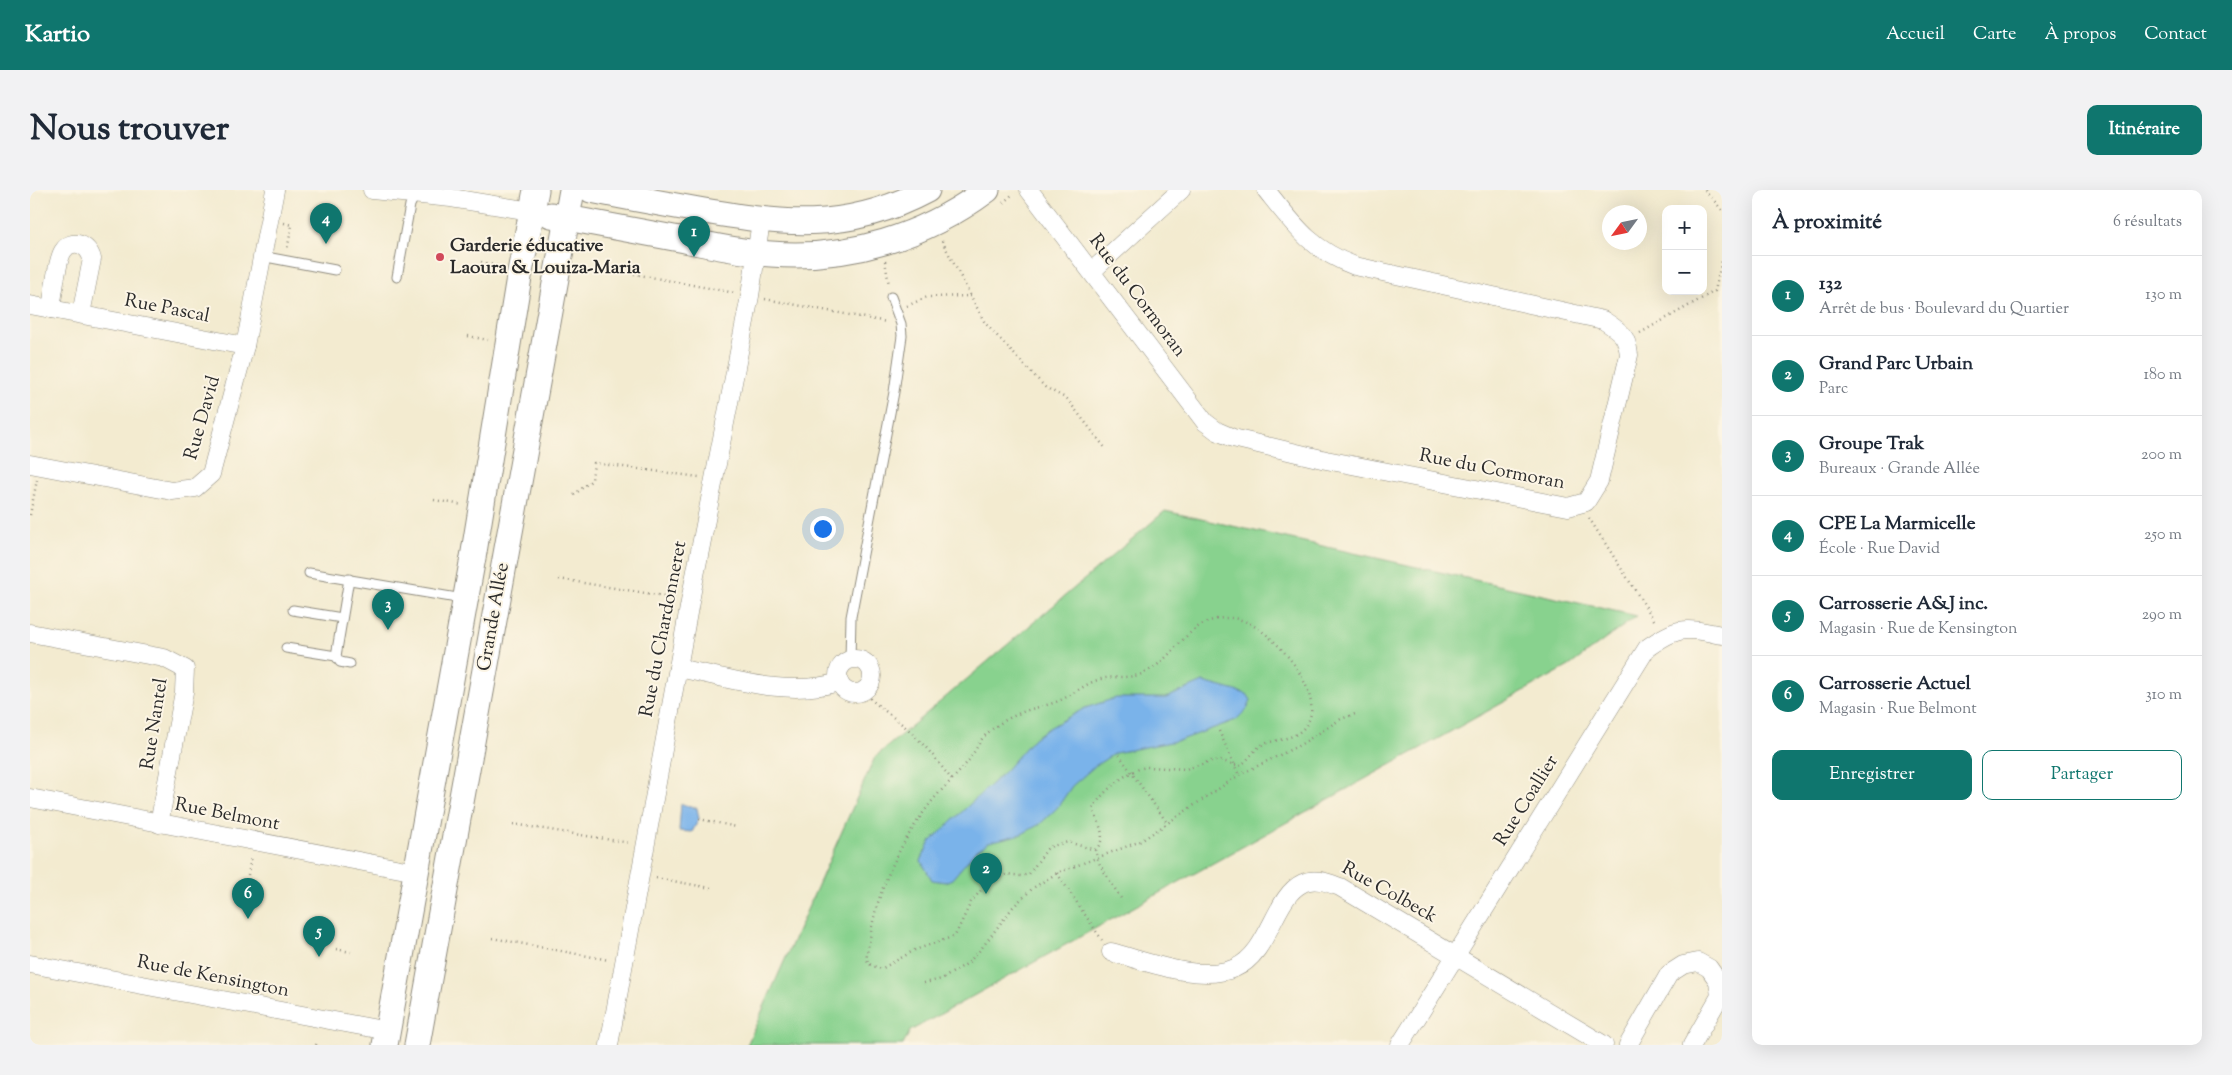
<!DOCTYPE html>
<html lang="fr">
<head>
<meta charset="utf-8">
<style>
  body { margin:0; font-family:"Sorts Mill Goudy",serif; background:#f2f2f3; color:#1f2937 }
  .controls { position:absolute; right:15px; top:15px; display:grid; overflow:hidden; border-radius:10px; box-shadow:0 5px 20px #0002 }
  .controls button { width:45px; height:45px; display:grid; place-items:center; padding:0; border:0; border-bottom:1px solid #e0e1e3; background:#fff; color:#1f2937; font:25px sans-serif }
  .compass { position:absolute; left:1572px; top:15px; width:45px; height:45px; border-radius:50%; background:#fff; box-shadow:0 5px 20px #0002; rotate:237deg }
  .you { position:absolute; left:792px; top:338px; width:18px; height:18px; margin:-12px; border:4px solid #fff; border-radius:50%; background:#1a73e8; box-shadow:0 0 0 8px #1a73e833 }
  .badge { display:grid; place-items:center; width:32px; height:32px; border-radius:50%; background:#0f766e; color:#fff; font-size:16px; font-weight:700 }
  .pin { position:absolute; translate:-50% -41px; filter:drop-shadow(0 1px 2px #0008) }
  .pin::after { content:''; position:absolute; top:26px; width:18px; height:15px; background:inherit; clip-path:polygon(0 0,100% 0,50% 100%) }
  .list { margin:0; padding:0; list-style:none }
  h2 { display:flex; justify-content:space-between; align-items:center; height:65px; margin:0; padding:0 20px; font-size:21px }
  h2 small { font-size:16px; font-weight:400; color:#747a83 }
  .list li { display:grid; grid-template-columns:32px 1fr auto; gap:15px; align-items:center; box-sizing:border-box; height:80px; padding:0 20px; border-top:1px solid #e0e1e3 }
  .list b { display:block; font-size:19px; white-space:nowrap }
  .list p { margin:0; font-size:16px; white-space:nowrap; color:#747a83 }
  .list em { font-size:16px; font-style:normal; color:#747a83 }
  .actions { display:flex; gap:10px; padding:15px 20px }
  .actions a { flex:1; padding:11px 0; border:1px solid #0f766e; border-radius:10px; text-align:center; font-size:18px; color:#0f766e }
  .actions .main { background:#0f766e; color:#fff }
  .map { position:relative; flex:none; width:1692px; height:855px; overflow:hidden; border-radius:10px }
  header { display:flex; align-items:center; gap:30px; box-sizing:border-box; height:70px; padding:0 25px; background:#0f766e; color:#fff }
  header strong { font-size:24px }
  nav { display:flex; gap:28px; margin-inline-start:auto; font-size:18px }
  .intro { display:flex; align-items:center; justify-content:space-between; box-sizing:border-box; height:120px; padding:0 30px }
  h1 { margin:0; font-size:35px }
  .button { padding:12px 22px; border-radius:10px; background:#0f766e; color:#fff; font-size:18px; font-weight:700 }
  main { display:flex; gap:30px; padding:0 30px }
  aside { flex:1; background:#fff; border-radius:10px; box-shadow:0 5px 20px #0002 }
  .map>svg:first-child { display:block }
  .green { fill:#88d28e; stroke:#5a7e5c }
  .water { fill:#7ab3ea; stroke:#526f8a }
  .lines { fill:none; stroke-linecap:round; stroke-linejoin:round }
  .service-casing { stroke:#8f8b7e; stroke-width:11 }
  .minor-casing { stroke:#8f8b7e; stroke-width:19 }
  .secondary-casing { stroke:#8f8b7e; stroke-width:27 }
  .path { stroke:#8f8b7e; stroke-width:2.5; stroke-dasharray:1 4; stroke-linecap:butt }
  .service { stroke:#fff; stroke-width:9 }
  .minor { stroke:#fff; stroke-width:18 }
  .secondary { stroke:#fff; stroke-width:25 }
  .poi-dot { fill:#d1495b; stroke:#fcf5e5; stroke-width:2 }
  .labels { text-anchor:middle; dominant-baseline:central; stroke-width:4; stroke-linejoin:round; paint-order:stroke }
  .poi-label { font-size:19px; font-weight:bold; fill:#2b2b2b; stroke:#fcf5e5; text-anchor:start }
  .street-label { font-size:19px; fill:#2b2b2b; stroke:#fcf5e5 }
</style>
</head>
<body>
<header>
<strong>Kartio</strong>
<nav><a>Accueil</a><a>Carte</a><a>À propos</a><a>Contact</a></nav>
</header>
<div class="intro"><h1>Nous trouver</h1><a class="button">Itinéraire</a></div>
<main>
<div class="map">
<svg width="1692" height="855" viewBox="0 0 1692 855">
  <rect width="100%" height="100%" fill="#fcf5e5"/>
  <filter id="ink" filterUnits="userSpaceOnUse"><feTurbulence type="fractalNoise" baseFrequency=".02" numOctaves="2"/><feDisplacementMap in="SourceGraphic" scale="10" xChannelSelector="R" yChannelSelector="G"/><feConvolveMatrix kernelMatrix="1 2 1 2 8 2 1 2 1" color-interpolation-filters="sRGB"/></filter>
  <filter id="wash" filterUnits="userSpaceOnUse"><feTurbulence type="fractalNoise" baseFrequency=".0096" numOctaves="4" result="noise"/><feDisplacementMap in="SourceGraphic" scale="20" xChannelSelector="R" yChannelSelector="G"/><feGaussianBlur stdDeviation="1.12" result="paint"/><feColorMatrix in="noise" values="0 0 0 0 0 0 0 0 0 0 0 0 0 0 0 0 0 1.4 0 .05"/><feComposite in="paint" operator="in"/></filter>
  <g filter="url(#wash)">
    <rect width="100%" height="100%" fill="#f3ebd0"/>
    <!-- green -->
    <polygon class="green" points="1135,321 1607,426 1539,476 880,841 873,855 717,855 845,567"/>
    <!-- water -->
    <g class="water">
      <polygon points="1173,492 1217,504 1221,510 1217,519 1206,530 1151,550 1085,563 1065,576 1042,596 1027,618 1010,634 992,644 959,652 946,661 922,689 915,692 902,690 891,671 899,653 976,580 1004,548 1019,538 1055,518 1086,508 1136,508"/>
      <polygon points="651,614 667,618 669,629 662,642 649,641"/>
    </g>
  </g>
  <g filter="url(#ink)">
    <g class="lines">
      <defs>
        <g id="service">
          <polyline points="231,66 305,80"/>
          <polyline points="367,87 380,15 386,3"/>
          <polyline points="279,383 433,409"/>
          <polyline points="319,389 306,466 310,472 320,474"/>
          <polyline points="263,420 312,428"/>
          <polyline points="256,458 306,466"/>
          <polyline points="820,470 821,427 864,202 872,146 871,134 861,107"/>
        </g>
        <g id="minor">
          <polyline points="342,0 421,8 501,21"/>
          <path d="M999,0L1175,232L1187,241L1203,248L1296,270L1538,317L1556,312L1569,291L1599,165C1597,145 1590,141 1573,130L1325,76C1281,60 1264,35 1236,0"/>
          <polyline points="1062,81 1151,0"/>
          <polyline points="0,115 215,156"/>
          <path d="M21,119C23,106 27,70 33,61C42,47 59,55 62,69L51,124"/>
          <polyline points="0,274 142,301 165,298 181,284 215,156 245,0"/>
          <polyline points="0,443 134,468 155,479 154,502 129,634"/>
          <circle cx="825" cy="486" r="17"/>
          <path d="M648,478C700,488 756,508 809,492"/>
          <polyline points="0,608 386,682"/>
          <path d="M1081,762C1116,771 1169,793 1205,778C1240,763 1244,706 1273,693C1285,687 1299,693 1310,697L1574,855"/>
          <polyline points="0,774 358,841"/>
          <polyline points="579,855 662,401 720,106 731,31"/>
          <path d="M1370,855L1617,458C1649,435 1655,438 1692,445"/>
          <polyline points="1598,855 1639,784 1653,775 1668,772 1679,778 1688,791 1690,806 1662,855"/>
        </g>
        <g id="secondary">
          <path d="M561,0C595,7 629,13 663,19C750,34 815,44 897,0"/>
          <path d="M521,25C562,33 603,40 644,48C676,54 708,62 741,64C819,70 894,47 957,0"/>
          <polyline points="355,855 444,362 489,87 506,0"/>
          <polyline points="387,855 542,0"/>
        </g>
      </defs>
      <!-- service casing -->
      <use href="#service" class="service-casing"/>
      <!-- minor casing -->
      <use href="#minor" class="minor-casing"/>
      <!-- secondary casing -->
      <use href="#secondary" class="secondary-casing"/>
      <!-- path -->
      <g class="path">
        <polyline points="1675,0 1692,20"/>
        <polyline points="973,13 984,3"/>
        <polyline points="254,33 262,35 257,60"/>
        <polyline points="912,51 955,133 1015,197 1037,209 1076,259"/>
        <polyline points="855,71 859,95"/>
        <polyline points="451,72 472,77"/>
        <polyline points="599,83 705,103"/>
        <polyline points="735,109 857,132"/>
        <polyline points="877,116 897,107 941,106"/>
        <polyline points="1610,143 1685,101 1692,69"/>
        <polyline points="438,146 458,150"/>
        <polyline points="544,305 562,290 564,273 669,287"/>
        <polyline points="404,310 433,315"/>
        <polyline points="0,325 7,290"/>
        <polyline points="1559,328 1626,433"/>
        <polyline points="529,389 646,408"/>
        <path d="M833,501C847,517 865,527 881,542C896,556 909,573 922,590"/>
        <polyline points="1189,541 1209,585"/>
        <polyline points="1089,565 1138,634"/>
        <polyline points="669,629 707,637"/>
        <polyline points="483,634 600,653"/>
        <path d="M1065,660C1079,647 1068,634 1063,619C1070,603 1099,579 1117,577L1156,579L1181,571L1189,570L1209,576C1219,571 1224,558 1234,554C1250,548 1268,550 1278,532C1296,500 1236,429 1201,428C1158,426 1147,467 1116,482C1101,490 1086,485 1071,489C1055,493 1042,506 1026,512C1013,517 999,518 986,525C974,530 960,539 952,549C946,558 942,567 935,575C924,589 909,601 899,615C870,653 847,700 840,748C839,755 836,762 837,770L839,774L851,779L885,760L925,746L941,712L952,699L965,689L978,684L991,686L999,684L1017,659L1022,656L1038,652L1065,660L1070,675L1092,710"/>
        <polyline points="1027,683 1072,750"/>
        <polyline points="218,685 221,667"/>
        <polyline points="626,688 681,698"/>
        <polyline points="462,748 579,770"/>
        <polyline points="306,759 321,762"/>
        <polyline points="894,793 912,789 938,773 951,759 983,717 1003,698 1027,683 1111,651 1209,585 1270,555 1311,529 1328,523"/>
        <polyline points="195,795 197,787"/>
        <polyline points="286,855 287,853"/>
      </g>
      <!-- service -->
      <use href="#service" class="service"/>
      <!-- minor -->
      <use href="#minor" class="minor"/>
      <!-- secondary -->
      <use href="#secondary" class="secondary"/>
    </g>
  </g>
  <!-- markers -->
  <circle class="poi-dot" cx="410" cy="67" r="5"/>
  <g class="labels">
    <!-- poi labels -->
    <g class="poi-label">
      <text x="420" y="56">Garderie éducative<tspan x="420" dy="22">Laoura &amp; Louiza-Maria</tspan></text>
    </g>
    <!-- street labels -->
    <g class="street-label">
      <text transform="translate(1107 106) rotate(53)">Rue du Cormoran</text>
      <text transform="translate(137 119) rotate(11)">Rue Pascal</text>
      <text transform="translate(173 228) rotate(-74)">Rue David</text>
      <text transform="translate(1462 280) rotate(11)">Rue du Cormoran</text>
      <text transform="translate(464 427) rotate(-80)">Grande Allée</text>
      <text transform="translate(634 439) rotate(-79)">Rue du Chardonneret</text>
      <text transform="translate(125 534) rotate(-81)">Rue Nantel</text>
      <text transform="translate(1497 611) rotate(-58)">Rue Coallier</text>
      <text transform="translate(197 625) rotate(11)">Rue Belmont</text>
      <text transform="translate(1359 703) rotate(29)">Rue Colbeck</text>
      <text transform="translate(183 787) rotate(11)">Rue de Kensington</text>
    </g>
  </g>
</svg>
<div class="controls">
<button>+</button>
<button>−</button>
</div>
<svg class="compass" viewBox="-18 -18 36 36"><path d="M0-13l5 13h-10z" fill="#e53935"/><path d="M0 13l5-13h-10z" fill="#747a83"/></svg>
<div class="you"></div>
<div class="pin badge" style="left:664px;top:67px">1</div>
<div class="pin badge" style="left:956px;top:704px">2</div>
<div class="pin badge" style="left:358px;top:440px">3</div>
<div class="pin badge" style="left:296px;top:54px">4</div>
<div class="pin badge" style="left:289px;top:767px">5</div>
<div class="pin badge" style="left:218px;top:729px">6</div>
</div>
<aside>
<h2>À proximité<small>6 résultats</small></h2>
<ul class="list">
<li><span class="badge">1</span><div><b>132</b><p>Arrêt de bus · Boulevard du Quartier</p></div><em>130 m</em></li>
<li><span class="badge">2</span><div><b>Grand Parc Urbain</b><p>Parc</p></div><em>180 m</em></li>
<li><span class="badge">3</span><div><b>Groupe Trak</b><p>Bureaux · Grande Allée</p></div><em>200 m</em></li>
<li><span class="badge">4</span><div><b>CPE La Marmicelle</b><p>École · Rue David</p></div><em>250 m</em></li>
<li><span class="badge">5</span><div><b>Carrosserie A&amp;J inc.</b><p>Magasin · Rue de Kensington</p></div><em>290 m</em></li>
<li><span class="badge">6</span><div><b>Carrosserie Actuel</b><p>Magasin · Rue Belmont</p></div><em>310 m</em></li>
</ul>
<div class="actions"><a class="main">Enregistrer</a><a>Partager</a></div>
</aside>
</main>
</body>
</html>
